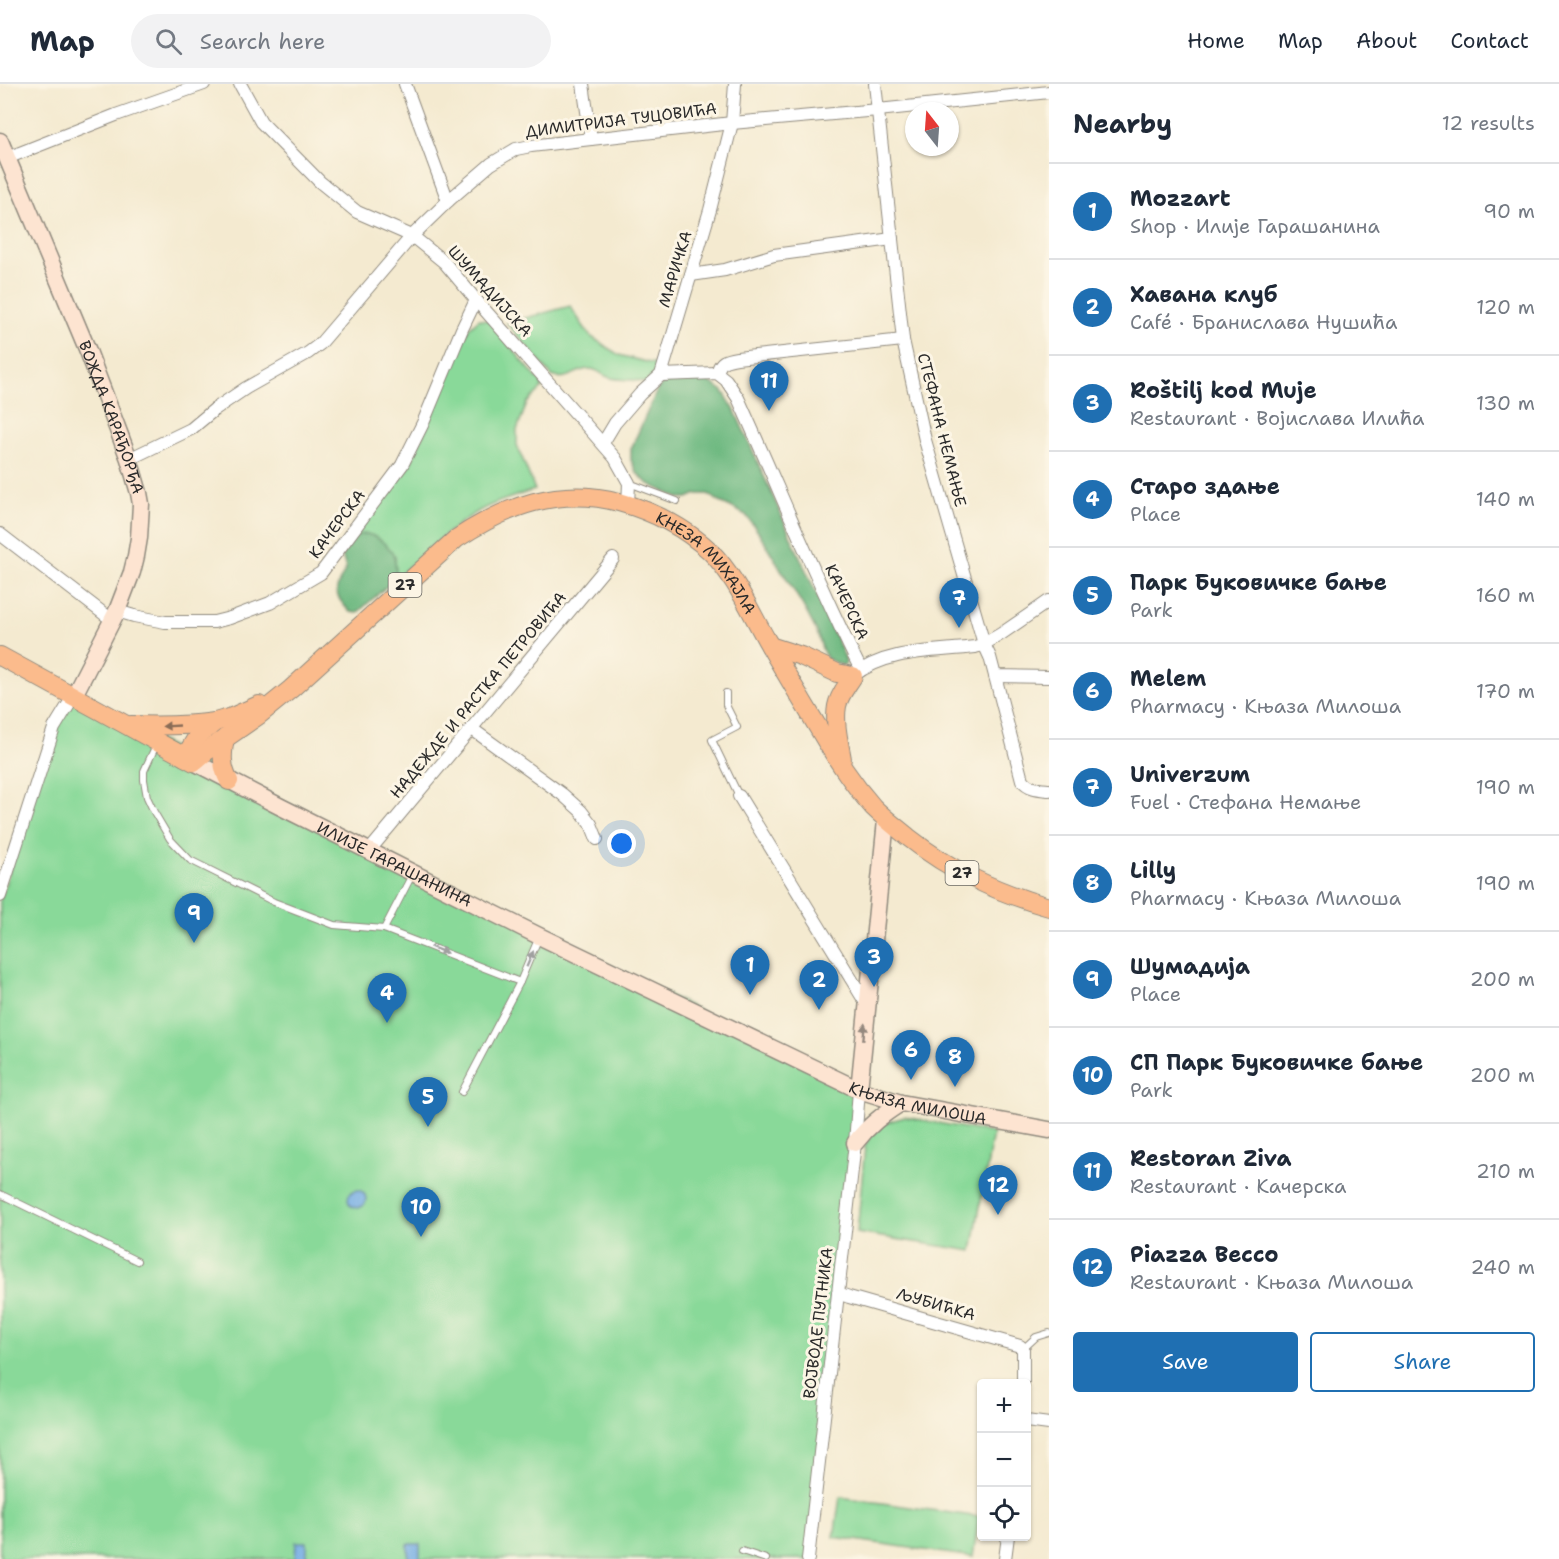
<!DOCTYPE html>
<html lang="en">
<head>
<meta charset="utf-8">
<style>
  body { margin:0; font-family:"Shantell Sans",sans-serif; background:#f2f2f3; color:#1f2937 }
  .controls { position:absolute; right:18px; bottom:18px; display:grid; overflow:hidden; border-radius:6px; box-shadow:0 2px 4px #0004 }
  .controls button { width:54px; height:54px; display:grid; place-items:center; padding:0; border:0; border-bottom:2px solid #e0e1e3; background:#fff; color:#1f2937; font:30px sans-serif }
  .compass { position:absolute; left:905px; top:18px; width:54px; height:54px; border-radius:50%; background:#fff; box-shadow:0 2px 4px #0004; rotate:343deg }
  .you { position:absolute; left:622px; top:760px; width:21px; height:21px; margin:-15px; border:4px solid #fff; border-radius:50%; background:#1a73e8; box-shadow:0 0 0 9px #1a73e833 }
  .badge { display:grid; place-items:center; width:39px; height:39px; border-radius:50%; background:#1f6fb2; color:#fff; font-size:20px; font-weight:700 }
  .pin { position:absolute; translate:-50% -50px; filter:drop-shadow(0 2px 3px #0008) }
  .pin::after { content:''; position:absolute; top:32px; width:21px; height:18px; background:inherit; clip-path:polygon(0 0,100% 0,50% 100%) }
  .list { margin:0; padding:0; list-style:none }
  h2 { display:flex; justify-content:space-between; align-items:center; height:78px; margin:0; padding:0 24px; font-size:26px }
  h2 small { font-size:20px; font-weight:400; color:#747a83 }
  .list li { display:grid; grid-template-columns:39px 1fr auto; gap:18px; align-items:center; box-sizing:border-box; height:96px; padding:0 24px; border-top:2px solid #e0e1e3 }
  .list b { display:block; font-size:22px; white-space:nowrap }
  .list p { margin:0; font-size:20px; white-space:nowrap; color:#747a83 }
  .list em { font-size:20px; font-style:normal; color:#747a83 }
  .actions { display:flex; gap:12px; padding:18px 24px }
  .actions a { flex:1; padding:14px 0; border:2px solid #1f6fb2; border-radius:6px; text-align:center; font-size:21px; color:#1f6fb2 }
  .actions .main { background:#1f6fb2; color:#fff }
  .icon { flex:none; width:33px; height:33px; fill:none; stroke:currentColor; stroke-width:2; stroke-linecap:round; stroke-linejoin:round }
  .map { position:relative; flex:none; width:1049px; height:1475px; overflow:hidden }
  header { display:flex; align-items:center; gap:36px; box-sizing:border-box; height:84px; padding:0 30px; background:#fff; border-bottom:2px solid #e0e1e3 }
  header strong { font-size:28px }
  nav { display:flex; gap:33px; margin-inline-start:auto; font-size:21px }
  .search { width:420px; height:54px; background:#f2f2f3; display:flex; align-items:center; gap:15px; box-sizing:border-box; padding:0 21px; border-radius:33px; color:#747a83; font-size:22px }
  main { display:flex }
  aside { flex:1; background:#fff }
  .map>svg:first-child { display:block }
  .green { fill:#89d999; stroke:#5a8262; stroke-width:1.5 }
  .forest { fill:#6eb981; stroke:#4c7256; stroke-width:1.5 }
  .water { fill:#74ade4; stroke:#506c88; stroke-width:1.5 }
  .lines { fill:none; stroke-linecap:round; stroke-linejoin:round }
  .lane-casing { stroke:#908a7e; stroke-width:8 }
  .street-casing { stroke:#908a7e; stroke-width:14 }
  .secondary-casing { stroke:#908a7e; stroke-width:19 }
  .primary-casing { stroke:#908a7e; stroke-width:20 }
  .lane { stroke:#fff; stroke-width:6 }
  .street { stroke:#fff; stroke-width:12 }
  .secondary { stroke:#fde4d1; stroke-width:16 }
  .primary { stroke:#fbbb8c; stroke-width:18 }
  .oneway { fill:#896c57 }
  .oneway2 { fill:#a0a0a0 }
  .oneway3 { fill:#94887e }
  .labels { text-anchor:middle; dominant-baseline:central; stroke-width:6; stroke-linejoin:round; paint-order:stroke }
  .shield { fill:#fcf5e5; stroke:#6a6863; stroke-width:1.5 }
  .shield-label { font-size:15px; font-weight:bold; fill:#2b2b2b }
  .street-label { font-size:16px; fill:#2b2b2b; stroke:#fcf5e5 }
</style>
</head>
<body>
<header>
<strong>Map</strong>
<div class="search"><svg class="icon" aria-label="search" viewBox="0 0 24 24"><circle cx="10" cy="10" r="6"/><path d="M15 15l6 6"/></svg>Search here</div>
<nav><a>Home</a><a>Map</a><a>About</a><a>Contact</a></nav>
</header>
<main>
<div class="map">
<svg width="1049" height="1475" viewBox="0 0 1049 1475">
  <rect width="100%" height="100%" fill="#fcf5e5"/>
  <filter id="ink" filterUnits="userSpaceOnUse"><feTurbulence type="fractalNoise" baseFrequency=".0167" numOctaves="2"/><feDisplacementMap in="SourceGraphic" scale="12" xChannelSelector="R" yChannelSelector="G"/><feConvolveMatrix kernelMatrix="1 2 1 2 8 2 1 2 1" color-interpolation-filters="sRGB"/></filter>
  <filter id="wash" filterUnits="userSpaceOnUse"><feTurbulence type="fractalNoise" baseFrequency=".008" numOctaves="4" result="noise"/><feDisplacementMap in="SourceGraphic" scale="24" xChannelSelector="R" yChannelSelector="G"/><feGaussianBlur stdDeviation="1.35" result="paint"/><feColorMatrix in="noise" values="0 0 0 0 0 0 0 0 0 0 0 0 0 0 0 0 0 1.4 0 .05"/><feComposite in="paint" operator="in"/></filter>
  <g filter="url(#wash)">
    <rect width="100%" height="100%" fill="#f4ead0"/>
    <!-- green -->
    <g class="green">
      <path d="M570,222L590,252L619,271L658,281V287L646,299C642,298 637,296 632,296C624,295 616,296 608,293C601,290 597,285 590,285C576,285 568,298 552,292L507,239Z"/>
      <path d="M479,235L489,237L541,299L542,304L527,319L517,346V361L535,406C516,412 496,417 479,427C448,445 422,471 396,494L395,472L356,451L362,442L397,399L412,376L469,244Z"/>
      <polygon points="73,613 859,1006 808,1475 0,1475 0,817 54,644"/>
      <polygon points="905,1033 993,1049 972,1167 857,1149 865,1062 872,1048 887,1038"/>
      <polygon points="840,1413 979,1433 973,1473 834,1453"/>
    </g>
    <!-- forest -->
    <g class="forest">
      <path d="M692,294L707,296L723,307L734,325L845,574L846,579L844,582L827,575L823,567L817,548L802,520L759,449L746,431L731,423L720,418L708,410H697L688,414H678L647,399L637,389L631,376V365L658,304C668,294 679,295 692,294Z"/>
      <path d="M367,450C375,452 378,454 384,459C397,471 395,478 396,494L357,529L350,528C332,509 334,507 346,485L342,471L356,451Z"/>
    </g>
    <!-- water -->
    <g class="water">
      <circle cx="357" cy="1115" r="9"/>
      <polygon points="296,1458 307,1458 307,1475 295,1475"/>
      <rect x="408" y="1460" width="12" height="15"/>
    </g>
  </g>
  <g filter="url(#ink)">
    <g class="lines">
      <defs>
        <g id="lane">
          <polyline points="629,399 677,417"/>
          <polyline points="726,609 726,621 737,643 712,656 739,712"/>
          <polyline points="157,659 144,687 144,696 147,713 154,728 170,755 190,776 274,818 334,841 384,845 520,898"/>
          <polyline points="384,845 413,789"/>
          <polyline points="462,1008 520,898 539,853"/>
          <polyline points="0,1110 137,1177"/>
          <polyline points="1023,1265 1036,1253 1049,1249"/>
          <polyline points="742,1467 766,1475"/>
        </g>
        <g id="street">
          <polyline points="240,0 261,38 320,98 357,128 412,152 444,178 476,216 615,374 629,399 628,421"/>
          <polyline points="405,0 448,117"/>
          <polyline points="583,0 591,55"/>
          <polyline points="7,74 116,31 204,0"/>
          <polyline points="691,191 725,186 774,171 892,155"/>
          <path d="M717,289C720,277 725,276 737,274L903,256"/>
          <path d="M661,291L717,289L726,296L738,314C779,404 816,497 861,586"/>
          <polyline points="603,359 615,339 640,310 661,291 710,126 732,39 735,0"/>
          <polyline points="129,375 191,345 215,325 246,304 308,269 320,260 412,152 448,117 491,80 516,65 531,62 591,55 732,39 878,26 1049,8"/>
          <polyline points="0,450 112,536"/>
          <polyline points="1049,517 1001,550 984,560 990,573 995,592 1049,593"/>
          <polyline points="117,527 134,532 165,538 214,538 230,534 270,519 321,489 402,381 423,339 462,245 476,216"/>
          <path d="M853,592C886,565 935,568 975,563L984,560L925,356L903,256L875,0"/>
          <path d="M995,592L1022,696C1029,705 1039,705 1049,706"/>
          <polyline points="472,645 562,710 581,727 591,740 597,755"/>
          <polyline points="739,712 866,919"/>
          <polyline points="369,767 613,475"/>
          <polyline points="0,812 54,644 73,613"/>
          <polyline points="838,1209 849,1213 1020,1262 1023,1265 1023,1300"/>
          <polyline points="1026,1337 1049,1340"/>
          <polyline points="808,1475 855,1059 859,1006"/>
          <polyline points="1005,1475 1008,1452"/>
        </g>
        <g id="secondary">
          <path id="s1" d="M0,57L88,267L129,375L139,409L141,420L139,454L136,472L132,488L117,527L73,613"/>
          <path id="s2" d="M194,678L281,723L539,852L859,1006L901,1019L1049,1046"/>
          <polyline points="859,1006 886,736"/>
          <path d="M855,1059C869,1041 882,1031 901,1019"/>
        </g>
        <g id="primary">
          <path d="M770,562L801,572L837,589L853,592C847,602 839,611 837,622C834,639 839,658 842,675"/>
          <path id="s3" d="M0,572L194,678L207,667L259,631L291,605L456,455C506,422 559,402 619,418C652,427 684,443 710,467C735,492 749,525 766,555C783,585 801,615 819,645C836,674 851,698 873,723C884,734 896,743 908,753C951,787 996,808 1049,823"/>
          <path d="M131,641C159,642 187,642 215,638"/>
          <path d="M225,654C222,670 221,682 229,697"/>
          <polyline points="185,673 197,653 215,638 232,633 259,621"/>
        </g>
      </defs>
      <!-- lane casing -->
      <use href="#lane" class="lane-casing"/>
      <!-- street casing -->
      <use href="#street" class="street-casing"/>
      <!-- secondary casing -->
      <use href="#secondary" class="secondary-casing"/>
      <!-- primary casing -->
      <use href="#primary" class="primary-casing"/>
      <!-- lane -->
      <use href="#lane" class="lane"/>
      <!-- street -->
      <use href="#street" class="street"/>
      <!-- secondary -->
      <use href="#secondary" class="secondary"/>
      <!-- primary -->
      <use href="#primary" class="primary"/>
    </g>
    <!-- one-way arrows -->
    <defs><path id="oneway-solid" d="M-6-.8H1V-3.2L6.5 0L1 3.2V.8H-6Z" transform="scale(1.5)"/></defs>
    <use class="oneway" href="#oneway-solid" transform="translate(171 642) rotate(177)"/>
    <g class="oneway2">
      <use href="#oneway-solid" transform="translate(439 866) rotate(21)"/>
      <use href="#oneway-solid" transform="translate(530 875) rotate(-67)"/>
    </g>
    <use class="oneway3" href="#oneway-solid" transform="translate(864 948) rotate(-85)"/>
  </g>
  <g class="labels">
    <!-- shield labels -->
    <g class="shield">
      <rect x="388.5" y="489" width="33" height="24" rx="4.5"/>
      <rect x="945.5" y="777" width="33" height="24" rx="4.5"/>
    </g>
    <g class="shield-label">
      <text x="405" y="501">27</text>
      <text x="962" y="789">27</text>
    </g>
    <!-- street labels -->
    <g class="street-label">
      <text transform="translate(621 36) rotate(-7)">ДИМИТРИЈА ТУЦОВИЋА</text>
      <text transform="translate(675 185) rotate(-73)">МАРИЧКА</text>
      <text transform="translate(490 207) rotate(48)">ШУМАДИЈСКА</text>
      <text stroke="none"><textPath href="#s1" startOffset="298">ВОЖДА КАРАЂОРЂА</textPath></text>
      <text transform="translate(942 346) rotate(76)">СТЕФАНА НЕМАЊЕ</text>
      <text transform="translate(337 440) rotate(-53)">КАЧЕРСКА</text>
      <text stroke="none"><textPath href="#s3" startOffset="848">КНЕЗА МИХАЈЛА</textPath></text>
      <text transform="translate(847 518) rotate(65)">КАЧЕРСКА</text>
      <text transform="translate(478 611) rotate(-50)">НАДЕЖДЕ И РАСТКА ПЕТРОВИЋА</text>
      <text stroke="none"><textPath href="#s2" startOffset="225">ИЛИЈЕ ГАРАШАНИНА</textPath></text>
      <text stroke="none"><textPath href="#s2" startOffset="802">КЊАЗА МИЛОША</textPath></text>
      <text transform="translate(936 1220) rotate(16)">ЉУБИЋКА</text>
      <text transform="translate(818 1239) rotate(-83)">ВОЈВОДЕ ПУТНИКА</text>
    </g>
  </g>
</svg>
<div class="controls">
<button>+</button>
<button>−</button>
<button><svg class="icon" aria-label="locate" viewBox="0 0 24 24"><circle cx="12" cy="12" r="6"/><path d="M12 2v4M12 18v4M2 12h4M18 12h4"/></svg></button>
</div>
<svg class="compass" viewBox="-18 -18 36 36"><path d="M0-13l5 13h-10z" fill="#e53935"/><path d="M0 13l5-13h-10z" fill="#747a83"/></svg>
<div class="you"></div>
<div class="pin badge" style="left:750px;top:911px">1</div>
<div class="pin badge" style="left:819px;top:926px">2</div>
<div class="pin badge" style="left:874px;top:903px">3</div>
<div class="pin badge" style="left:387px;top:939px">4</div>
<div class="pin badge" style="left:428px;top:1043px">5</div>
<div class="pin badge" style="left:911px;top:996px">6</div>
<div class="pin badge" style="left:959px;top:544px">7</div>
<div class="pin badge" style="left:955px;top:1003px">8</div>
<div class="pin badge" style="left:194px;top:859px">9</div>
<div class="pin badge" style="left:421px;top:1153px">10</div>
<div class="pin badge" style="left:769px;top:327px">11</div>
<div class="pin badge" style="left:998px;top:1131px">12</div>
</div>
<aside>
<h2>Nearby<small>12 results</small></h2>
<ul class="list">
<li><span class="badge">1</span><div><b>Mozzart</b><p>Shop · Илије Гарашанина</p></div><em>90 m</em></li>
<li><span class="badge">2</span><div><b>Хавана клуб</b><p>Café · Бранислава Нушића</p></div><em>120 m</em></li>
<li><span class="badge">3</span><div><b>Roštilj kod Muje</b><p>Restaurant · Војислава Илића</p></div><em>130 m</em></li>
<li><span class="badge">4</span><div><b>Старо здање</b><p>Place</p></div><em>140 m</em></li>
<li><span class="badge">5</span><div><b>Парк Буковичке бање</b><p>Park</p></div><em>160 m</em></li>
<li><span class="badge">6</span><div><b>Melem</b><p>Pharmacy · Књаза Милоша</p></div><em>170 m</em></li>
<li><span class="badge">7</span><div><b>Univerzum</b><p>Fuel · Стефана Немање</p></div><em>190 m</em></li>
<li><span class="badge">8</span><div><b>Lilly</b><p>Pharmacy · Књаза Милоша</p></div><em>190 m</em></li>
<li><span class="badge">9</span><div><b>Шумадија</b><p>Place</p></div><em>200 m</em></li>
<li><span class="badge">10</span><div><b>СП Парк Буковичке бање</b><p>Park</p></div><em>200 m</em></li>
<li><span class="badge">11</span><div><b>Restoran Ziva</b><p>Restaurant · Качерска</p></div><em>210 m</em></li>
<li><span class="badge">12</span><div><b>Piazza Becco</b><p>Restaurant · Књаза Милоша</p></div><em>240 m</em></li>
</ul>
<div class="actions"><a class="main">Save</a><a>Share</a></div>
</aside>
</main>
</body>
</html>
